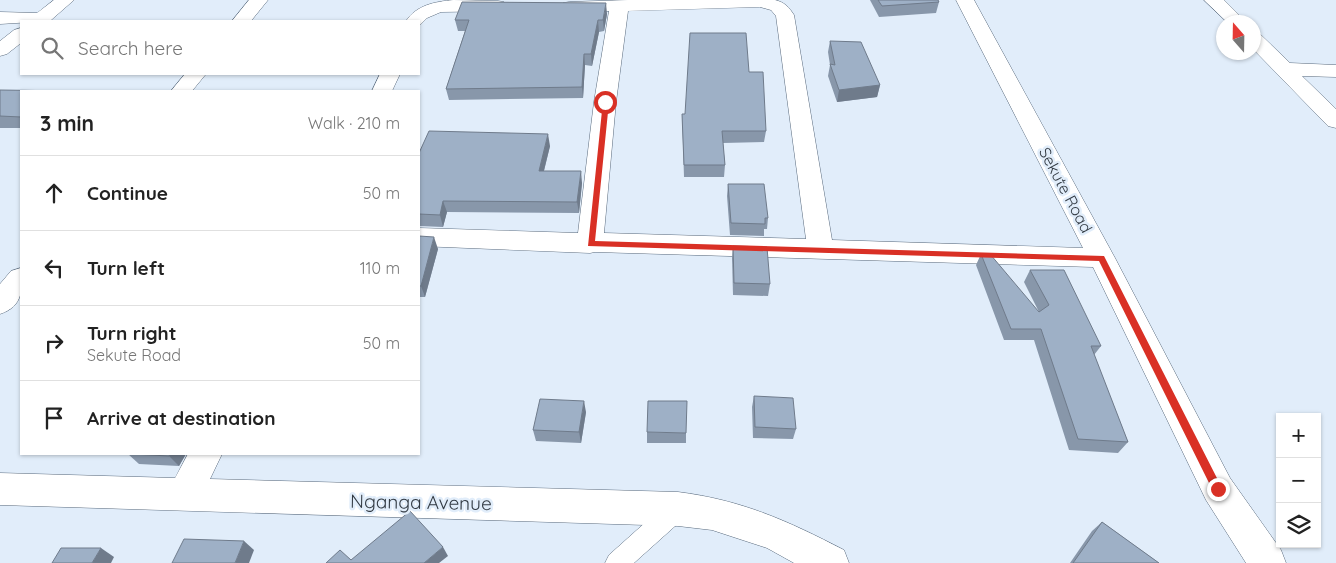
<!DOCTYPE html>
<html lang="en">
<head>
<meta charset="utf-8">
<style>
  body { margin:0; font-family:Quicksand,sans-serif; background:#f2f2f2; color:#222 }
  .controls { position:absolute; right:15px; bottom:15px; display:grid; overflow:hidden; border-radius:0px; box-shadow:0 1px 4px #0004 }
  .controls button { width:45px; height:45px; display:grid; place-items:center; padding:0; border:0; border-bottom:1px solid #e0e0e0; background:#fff; color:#222; font:25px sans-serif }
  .compass { position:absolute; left:1216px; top:15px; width:45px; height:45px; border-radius:50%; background:#fff; box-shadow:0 1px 4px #0004; rotate:340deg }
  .stop { position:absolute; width:15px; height:15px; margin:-11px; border:4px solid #d93025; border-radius:50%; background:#fff }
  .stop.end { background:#d93025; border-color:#fff; box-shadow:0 1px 5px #0008 }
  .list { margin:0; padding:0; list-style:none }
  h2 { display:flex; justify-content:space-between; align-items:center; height:65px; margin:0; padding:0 20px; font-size:21px }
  h2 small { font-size:16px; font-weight:400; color:#767676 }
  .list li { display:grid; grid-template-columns:32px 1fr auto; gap:15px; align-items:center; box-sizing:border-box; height:75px; padding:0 20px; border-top:1px solid #e0e0e0 }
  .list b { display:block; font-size:19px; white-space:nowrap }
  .list p { margin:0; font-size:16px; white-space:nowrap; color:#767676 }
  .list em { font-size:16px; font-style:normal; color:#767676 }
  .icon { flex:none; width:28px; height:28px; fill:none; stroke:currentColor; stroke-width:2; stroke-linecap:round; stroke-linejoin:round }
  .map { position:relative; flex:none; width:1336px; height:563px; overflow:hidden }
  .search { position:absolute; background:#fff; box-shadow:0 1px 4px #0004; left:20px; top:20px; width:400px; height:55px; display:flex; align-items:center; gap:12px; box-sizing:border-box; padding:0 18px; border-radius:0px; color:#767676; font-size:19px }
  .panel { position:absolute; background:#fff; box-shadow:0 1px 4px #0004; left:20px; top:90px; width:400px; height:365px; border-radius:0px }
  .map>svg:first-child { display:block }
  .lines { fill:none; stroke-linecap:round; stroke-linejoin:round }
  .lane-casing { stroke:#596a7d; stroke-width:1 }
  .street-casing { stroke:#596a7d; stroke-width:1 }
  .lane { fill:#fff; fill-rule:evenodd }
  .street { fill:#fff; fill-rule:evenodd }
  .wall { fill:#8897aa }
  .shaded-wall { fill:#6f7b8b }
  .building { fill:#9eb0c6; stroke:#6f7b8b }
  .route { fill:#d93025 }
  .labels { text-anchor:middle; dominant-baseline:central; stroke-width:5; stroke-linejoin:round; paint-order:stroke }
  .street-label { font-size:16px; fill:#323a43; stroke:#e1edfa }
  .near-street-label { font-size:19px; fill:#323a43; stroke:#e1edfa }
</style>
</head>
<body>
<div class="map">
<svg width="1336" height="563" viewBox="0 0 1336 563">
  <rect width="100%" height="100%" fill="#e1edfa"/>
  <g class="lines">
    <defs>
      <polygon id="lane" points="675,500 683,503 686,511 683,519 634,563 605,563 609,555 667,503"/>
      <g id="street">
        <polygon points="54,0 74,0 50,21 0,24 0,12 37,13"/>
        <polygon points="249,0 268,0 251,21 232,21"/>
        <path d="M453,0L498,1L504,2L507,6L504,10L498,11L441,12L427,18L419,26V21H406C417,5 434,2 453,0Z"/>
        <path d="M628,0H775C784,2 789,7 794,15L832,240L1083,248L956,0H974L1115,258L1230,478L1281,550L1286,563H1246L1206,500L1093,267L595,252L590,253L419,246V228L578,233L594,102L609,11L569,12L563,11L560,7L563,3L569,2ZM760,7L771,10L776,16L806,239L604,233L616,102L628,11Z"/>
        <polygon points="1204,0 1224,0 1246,22 1227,22"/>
        <polygon points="21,28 21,43 7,54 0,56 0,41 14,30"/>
        <polygon points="1254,33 1261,35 1290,63 1336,65 1336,77 1302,76 1336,109 1336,128 1328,126 1254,50"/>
        <polygon points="185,74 206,74 192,91 171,91"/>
        <polygon points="380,74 400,74 392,91 372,91"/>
        <path d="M21,268C22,289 24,306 0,314V284L11,271Z"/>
        <path d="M188,454H222L210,479L678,492C742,500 788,521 844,550L849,563H794L767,548L712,530L678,526L0,505V473L175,478Z"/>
      </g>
    </defs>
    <!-- lane casing -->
    <use href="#lane" class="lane-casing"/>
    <!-- street casing -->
    <use href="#street" class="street-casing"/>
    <!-- lane -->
    <use href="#lane" class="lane"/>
    <!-- street -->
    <use href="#street" class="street"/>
  </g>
  <!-- wall -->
  <g class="wall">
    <polygon points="870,0 938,0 939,2 936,13 879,17"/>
    <polygon points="607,14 604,31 599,32 592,66 585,65 583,98 449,100 446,89 465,31 458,31 455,20"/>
    <polygon points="830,41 880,85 877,97 837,102 828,76 830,65 828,52"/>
    <polygon points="749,72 766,131 764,142 723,143 725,165 724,177 684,177 682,114 685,114"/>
    <polygon points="0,90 21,91 21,128 0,128"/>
    <polygon points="550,146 544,171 582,183 579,213 447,212 443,227 419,226 419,153"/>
    <polygon points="728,184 768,218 767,229 764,229 764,236 730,235 727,196"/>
    <polygon points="419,236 438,249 425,297 419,297"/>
    <polygon points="733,246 770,284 768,296 733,295 732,258"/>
    <polygon points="981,254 1039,312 1024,282 1030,270 1101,346 1094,355 1128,442 1118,453 1069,450 1034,340 1004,340 976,265"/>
    <polygon points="754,396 796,429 793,439 753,438 752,407"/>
    <polygon points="586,412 581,443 536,441 533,430"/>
    <polygon points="647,432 686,433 686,443 647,443"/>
    <polygon points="128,454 186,454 179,466 139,464"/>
    <polygon points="1102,522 1159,563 1070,563 1092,531"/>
  </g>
  <!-- shaded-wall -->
  <g class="shaded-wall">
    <polygon points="606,3 607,14 604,31 603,20"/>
    <polygon points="598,20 599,32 592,66 591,54"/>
    <polygon points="584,54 585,65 583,98 582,87"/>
    <polygon points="880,85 877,97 837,102 839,90"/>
    <polygon points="548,134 550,146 541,182 539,171"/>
    <polygon points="581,171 582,183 579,213 577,202"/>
    <polygon points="443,201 447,212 443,227 440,215"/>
    <polygon points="434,237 438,249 425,297 421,286"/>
    <polygon points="584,401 586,412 581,443 579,432"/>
    <polygon points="170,454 186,454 179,466 169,456"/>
    <polygon points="244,541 254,550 249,563 235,563"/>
    <polygon points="443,547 448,556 439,563 424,563"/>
    <polygon points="101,548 114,557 111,563 92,563"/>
  </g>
  <!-- building -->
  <g class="building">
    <polygon points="878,0 938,0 939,2 882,6"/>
    <polygon points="462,2 606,3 603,20 598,20 591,54 584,54 582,87 446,89 469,20 455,20"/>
    <polygon points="690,33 746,33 749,72 763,72 766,131 722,131 725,165 684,165 682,114 685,114"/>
    <polygon points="830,41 861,42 880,85 839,90 830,64 835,65"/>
    <polygon points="0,90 71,91 21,91 21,117 0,116"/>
    <polygon points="429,131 548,134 539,171 581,171 577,202 443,201 440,215 419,214 419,153"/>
    <polygon points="728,184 764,184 768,218 765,218 765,224 731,223"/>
    <polygon points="419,236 434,237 421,286 419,286"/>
    <polygon points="733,246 767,247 770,284 734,283"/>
    <polygon points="981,254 990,254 1039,312 1049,305 1030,270 1064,270 1101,346 1091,346 1128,442 1078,439 1041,329 1011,329"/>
    <polygon points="754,396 793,398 796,429 755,427"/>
    <polygon points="540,399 584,401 579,432 533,430"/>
    <polygon points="648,401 687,401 686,433 647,432"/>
    <polygon points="132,454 170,454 169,456"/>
    <polygon points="410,511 443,547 424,563 326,563 340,550 351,560"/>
    <polygon points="1102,522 1159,563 1073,563"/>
    <polygon points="184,539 244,541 235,563 172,563"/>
    <polygon points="61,548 101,548 92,563 52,563"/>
  </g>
  <!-- route -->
  <polygon class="route" points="603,101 609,102 595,241 1104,256 1221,486 1221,493 1214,493 1099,261 588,246"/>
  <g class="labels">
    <!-- street labels -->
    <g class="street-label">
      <text transform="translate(1066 190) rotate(62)">Sekute Road</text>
    </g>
    <!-- near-street labels -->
    <g class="near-street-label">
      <text transform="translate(421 502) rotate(1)">Nganga Avenue</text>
    </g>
  </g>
</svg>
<div class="controls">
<button>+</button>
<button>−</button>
<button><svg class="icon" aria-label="layers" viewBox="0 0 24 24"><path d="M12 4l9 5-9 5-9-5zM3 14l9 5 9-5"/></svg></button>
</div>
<svg class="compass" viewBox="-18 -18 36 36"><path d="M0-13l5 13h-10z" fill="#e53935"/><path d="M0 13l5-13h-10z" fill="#767676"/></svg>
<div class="stop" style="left:605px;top:102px"></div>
<div class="stop end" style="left:1218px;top:489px"></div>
<div class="search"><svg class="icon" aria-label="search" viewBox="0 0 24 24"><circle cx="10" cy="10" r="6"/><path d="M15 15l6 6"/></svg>Search here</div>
<section class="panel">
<h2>3 min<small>Walk · 210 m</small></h2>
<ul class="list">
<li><svg class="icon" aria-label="ahead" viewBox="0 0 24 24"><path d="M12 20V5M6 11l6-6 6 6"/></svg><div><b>Continue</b></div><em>50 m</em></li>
<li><svg class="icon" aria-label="left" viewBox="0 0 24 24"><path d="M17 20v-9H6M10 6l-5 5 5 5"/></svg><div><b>Turn left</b></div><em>110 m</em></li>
<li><svg class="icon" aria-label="right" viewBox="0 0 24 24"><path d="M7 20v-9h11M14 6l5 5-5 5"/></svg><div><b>Turn right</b><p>Sekute Road</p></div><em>50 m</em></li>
<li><svg class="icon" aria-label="arrive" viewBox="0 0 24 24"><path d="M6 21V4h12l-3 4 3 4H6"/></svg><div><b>Arrive at destination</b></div></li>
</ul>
</section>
</div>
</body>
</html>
